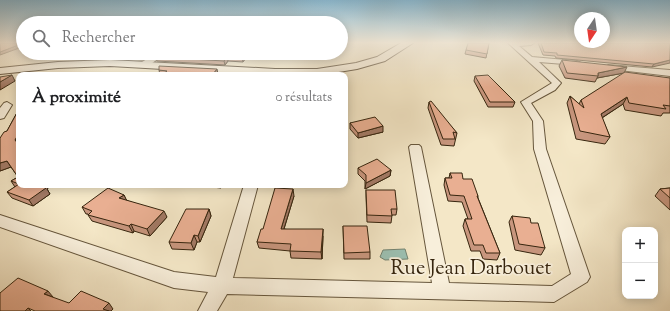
<!DOCTYPE html>
<html lang="fr">
<head>
<meta charset="utf-8">
<style>
  body { margin:0; font-family:"Sorts Mill Goudy",serif; background:#f6f6f6; color:#202124 }
  .controls { position:absolute; right:12px; bottom:12px; display:grid; overflow:hidden; border-radius:8px; box-shadow:0 2px 10px #0003 }
  .controls button { width:36px; height:36px; display:grid; place-items:center; padding:0; border:0; border-bottom:1px solid #e0e0e0; background:#fff; color:#202124; font:20px sans-serif }
  .compass { position:absolute; left:574px; top:12px; width:36px; height:36px; border-radius:50%; background:#fff; box-shadow:0 2px 10px #0003; rotate:193deg }
  .list { margin:0; padding:0; list-style:none }
  h2 { display:flex; justify-content:space-between; align-items:center; height:52px; margin:0; padding:0 16px; font-size:17px }
  h2 small { font-size:13px; font-weight:400; color:#757577 }
  .icon { flex:none; width:22px; height:22px; fill:none; stroke:currentColor; stroke-width:2; stroke-linecap:round; stroke-linejoin:round }
  .map { position:relative; flex:none; width:670px; height:311px; overflow:hidden }
  .search { position:absolute; background:#fff; box-shadow:0 2px 10px #0003; left:16px; top:16px; width:332px; height:44px; display:flex; align-items:center; gap:10px; box-sizing:border-box; padding:0 14px; border-radius:22px; color:#757577; font-size:15px }
  .panel { position:absolute; background:#fff; box-shadow:0 2px 10px #0003; left:16px; top:72px; width:332px; height:116px; border-radius:8px }
  .map>svg:first-child { display:block }
  .water { fill:#9cc0b2; stroke:#738270 }
  .lines { fill:none; stroke-linecap:round; stroke-linejoin:round }
  .street-casing { stroke:#66563c; stroke-width:2 }
  .secondary-casing { stroke:#36250e; stroke-width:2 }
  .street { fill:#f8efdb; fill-rule:evenodd }
  .secondary { fill:#f8efdb; fill-rule:evenodd }
  .wall { fill:#c8967e; stroke:#36250e }
  .shaded-wall { fill:#a37a66; stroke:#36250e }
  .building { fill:#e9af92; stroke:#36250e }
  .labels { text-anchor:middle; dominant-baseline:central; stroke-width:3.5; stroke-linejoin:round; paint-order:stroke }
  .near-street-label { font-size:20px; fill:#36250e; stroke:#f8efdb }
</style>
</head>
<body>
<div class="map">
<svg width="670" height="311" viewBox="0 0 670 311">
  <rect width="100%" height="100%" fill="#f4e7c7"/>
  <filter id="stains"><feTurbulence type="fractalNoise" baseFrequency=".005" numOctaves="4"/><feColorMatrix values="0 0 0 0 .2 0 0 0 0 .09 0 0 0 0 .02 0 0 0 .5 -.17"/></filter>
  <radialGradient id="worn" r=".72"><stop offset=".6" stop-color="#630" stop-opacity="0"/><stop offset="1" stop-color="#630" stop-opacity=".3"/></radialGradient>
  <!-- water -->
  <polygon class="water" points="405,249 408,259 385,260 380,257 383,250"/>
  <g class="lines">
    <defs>
      <g id="street">
        <polygon points="508,43 534,43 531,45 519,46 532,57 577,61 581,63 577,65 539,62 561,83 555,90 531,103 543,121 546,149 590,277 587,282 554,302 227,294 217,311 198,311 208,292 174,288 0,227 0,215 174,272 216,277 244,185 258,185 233,278 432,283 409,147 411,145 419,145 421,147 449,283 552,286 571,274 534,149 533,121 521,102 552,83"/>
        <polygon points="157,53 166,53 148,66 142,66 142,62"/>
        <polygon points="608,65 670,70 670,76 611,69 607,67"/>
        <polygon points="7,102 12,105 4,118 0,119 0,108 4,103"/>
      </g>
      <polygon id="secondary" points="401,43 413,43 385,61 357,69 320,75 268,75 110,66 58,68 0,74 0,68 58,62 110,60 275,69 317,69 356,63 377,57"/>
    </defs>
    <!-- street casing -->
    <use href="#street" class="street-casing"/>
    <!-- secondary casing -->
    <use href="#secondary" class="secondary-casing"/>
    <!-- street -->
    <use href="#street" class="street"/>
    <!-- secondary -->
    <use href="#secondary" class="secondary"/>
  </g>
  <!-- wall -->
  <g class="wall">
    <polygon points="489,43 486,58 465,54 466,50"/>
    <polygon points="538,43 670,43 652,67 556,58 555,56 543,55"/>
    <polygon points="88,53 154,53 142,60 106,57 99,56 97,54"/>
    <polygon points="249,53 243,62 228,61 225,65 157,61 156,57"/>
    <polygon points="562,60 624,73 597,78 595,82 565,78 559,66"/>
    <polygon points="159,70 218,74 162,75 160,75"/>
    <polygon points="475,76 515,102 513,107 488,107 474,81"/>
    <polygon points="670,78 670,113 663,113 661,116 625,110 623,104 602,118 610,137 605,144 576,139 567,103 570,96 579,104 581,100"/>
    <polygon points="429,102 457,133 454,146 441,145 428,108"/>
    <polygon points="19,109 19,185 47,189 50,194 33,206 12,198 7,192 15,187 11,181 18,177 11,167 0,171 0,138 7,131"/>
    <polygon points="350,123 383,132 358,138 350,129"/>
    <polygon points="358,168 391,170 390,176 365,189 365,181 358,174"/>
    <polygon points="450,173 463,179 478,196 478,198 500,253 497,260 483,259 480,251 471,251 463,226 465,219 468,219 462,202 448,201 444,185 445,178 449,178"/>
    <polygon points="203,185 222,185 221,188 203,186"/>
    <polygon points="670,188 670,210 655,196 660,189"/>
    <polygon points="366,190 397,209 396,215 392,215 391,223 367,222 366,196"/>
    <polygon points="124,195 126,200 167,217 150,236 134,231 133,233 92,221 88,215 88,214 86,214 82,207"/>
    <polygon points="294,196 284,229 323,236 322,259 291,258 290,251 259,248 257,242 263,229"/>
    <polygon points="209,209 211,216 200,242 197,242 194,250 172,249 169,242"/>
    <polygon points="512,216 531,223 545,248 541,255 515,250 509,222"/>
    <polygon points="343,226 370,252 370,259 344,259"/>
  </g>
  <!-- shaded-wall -->
  <g class="shaded-wall">
    <polygon points="21,44 22,47 0,55 0,52"/>
    <polygon points="146,53 154,53 142,60 141,56"/>
    <polygon points="246,53 249,53 243,62 242,58"/>
    <polygon points="227,57 228,61 225,65 224,61"/>
    <polygon points="670,60 670,63 652,67 654,64"/>
    <polygon points="627,67 624,73 597,78 598,76 598,73"/>
    <polygon points="217,69 218,74 217,75 212,75"/>
    <polygon points="12,75 15,81 0,90 0,82"/>
    <polygon points="627,97 623,104 597,121 601,114"/>
    <polygon points="383,126 383,132 358,138 358,133"/>
    <polygon points="19,133 19,145 15,140"/>
    <polygon points="7,161 11,167 0,171 0,163"/>
    <polygon points="391,170 390,176 365,189 366,183"/>
    <polygon points="39,185 52,185 47,189 50,194 33,206 29,200"/>
    <polygon points="293,189 294,196 282,235 281,229"/>
    <polygon points="124,195 127,201 119,198"/>
    <polygon points="209,209 211,216 200,242 198,236"/>
    <polygon points="164,211 167,217 150,236 147,229"/>
    <polygon points="131,224 134,231 133,233 129,226"/>
    <polygon points="323,229 323,236 322,259 321,252"/>
    <polygon points="194,235 197,242 194,250 191,243"/>
    <polygon points="48,291 53,297 44,294"/>
    <polygon points="109,303 113,309 111,311 105,311 103,309"/>
    <polygon points="28,308 31,311 25,311"/>
  </g>
  <!-- building -->
  <g class="building">
    <polygon points="0,43 23,43 23,45 21,44 0,52"/>
    <polygon points="468,43 489,43 487,54 466,50"/>
    <polygon points="541,43 670,43 670,60 654,64 557,55 557,53 544,52"/>
    <polygon points="101,53 146,53 141,56"/>
    <polygon points="162,53 246,53 242,58 227,57 224,61 156,57"/>
    <polygon points="562,60 627,67 598,73 598,76 567,73"/>
    <polygon points="159,66 217,69 212,75 162,75 167,71 159,70"/>
    <polygon points="625,72 670,78 670,106 663,105 666,109 629,103 627,97 601,114 610,137 580,131 570,96 584,108 581,100"/>
    <polygon points="12,75 0,82 0,77"/>
    <polygon points="488,75 515,102 490,102 475,76"/>
    <polygon points="431,101 457,133 453,132 455,139 443,139 429,102"/>
    <polygon points="19,109 19,133 15,140 19,145 19,184 11,181 18,177 7,161 0,163 0,138 4,132 7,131"/>
    <polygon points="375,117 383,126 358,133 350,123"/>
    <polygon points="377,159 391,170 366,183 366,175 358,168"/>
    <polygon points="450,173 462,173 463,179 472,179 478,196 477,196 500,253 486,253 483,245 474,245 465,219 472,219 464,196 450,195 445,178 452,178"/>
    <polygon points="19,184 19,185 39,185 46,188 29,200 7,192"/>
    <polygon points="108,188 124,195 119,198 164,211 147,229 131,224 129,226 88,215 92,211 82,207"/>
    <polygon points="275,188 293,189 281,229 323,229 321,252 290,251 291,244 257,242 261,229 263,229"/>
    <polygon points="670,188 670,198 660,189"/>
    <polygon points="366,190 395,190 397,209 391,209 392,216 367,215"/>
    <polygon points="186,209 209,209 198,236 194,235 191,243 169,242"/>
    <polygon points="512,216 530,218 531,223 538,223 545,248 519,244"/>
    <polygon points="343,226 367,226 370,252 344,253"/>
    <polygon points="18,278 48,291 44,294 69,303 81,291 109,303 103,309 109,311 35,311 28,308 25,311 0,311 0,293"/>
  </g>
  <!-- sky -->
  <linearGradient id="sky" x2="0" y2="1"><stop stop-color="#89b9d2"/><stop offset="0.49" stop-color="#faf4e6"/><stop offset="1" stop-color="#faf4e6" stop-opacity="0"/></linearGradient>
  <rect width="670" height="87" fill="url(#sky)"/>
  <g class="labels">
    <!-- near-street labels -->
    <g class="near-street-label">
      <text x="471" y="269">Rue Jean Darbouet</text>
    </g>
  </g>
  <rect width="100%" height="100%" filter="url(#stains)"/>
  <rect width="100%" height="100%" fill="url(#worn)"/>
</svg>
<div class="controls">
<button>+</button>
<button>−</button>
</div>
<svg class="compass" viewBox="-18 -18 36 36"><path d="M0-13l5 13h-10z" fill="#e53935"/><path d="M0 13l5-13h-10z" fill="#757577"/></svg>
<div class="search"><svg class="icon" aria-label="search" viewBox="0 0 24 24"><circle cx="10" cy="10" r="6"/><path d="M15 15l6 6"/></svg>Rechercher</div>
<section class="panel">
<h2>À proximité<small>0 résultats</small></h2>
<ul class="list">
</ul>
</section>
</div>
</body>
</html>
